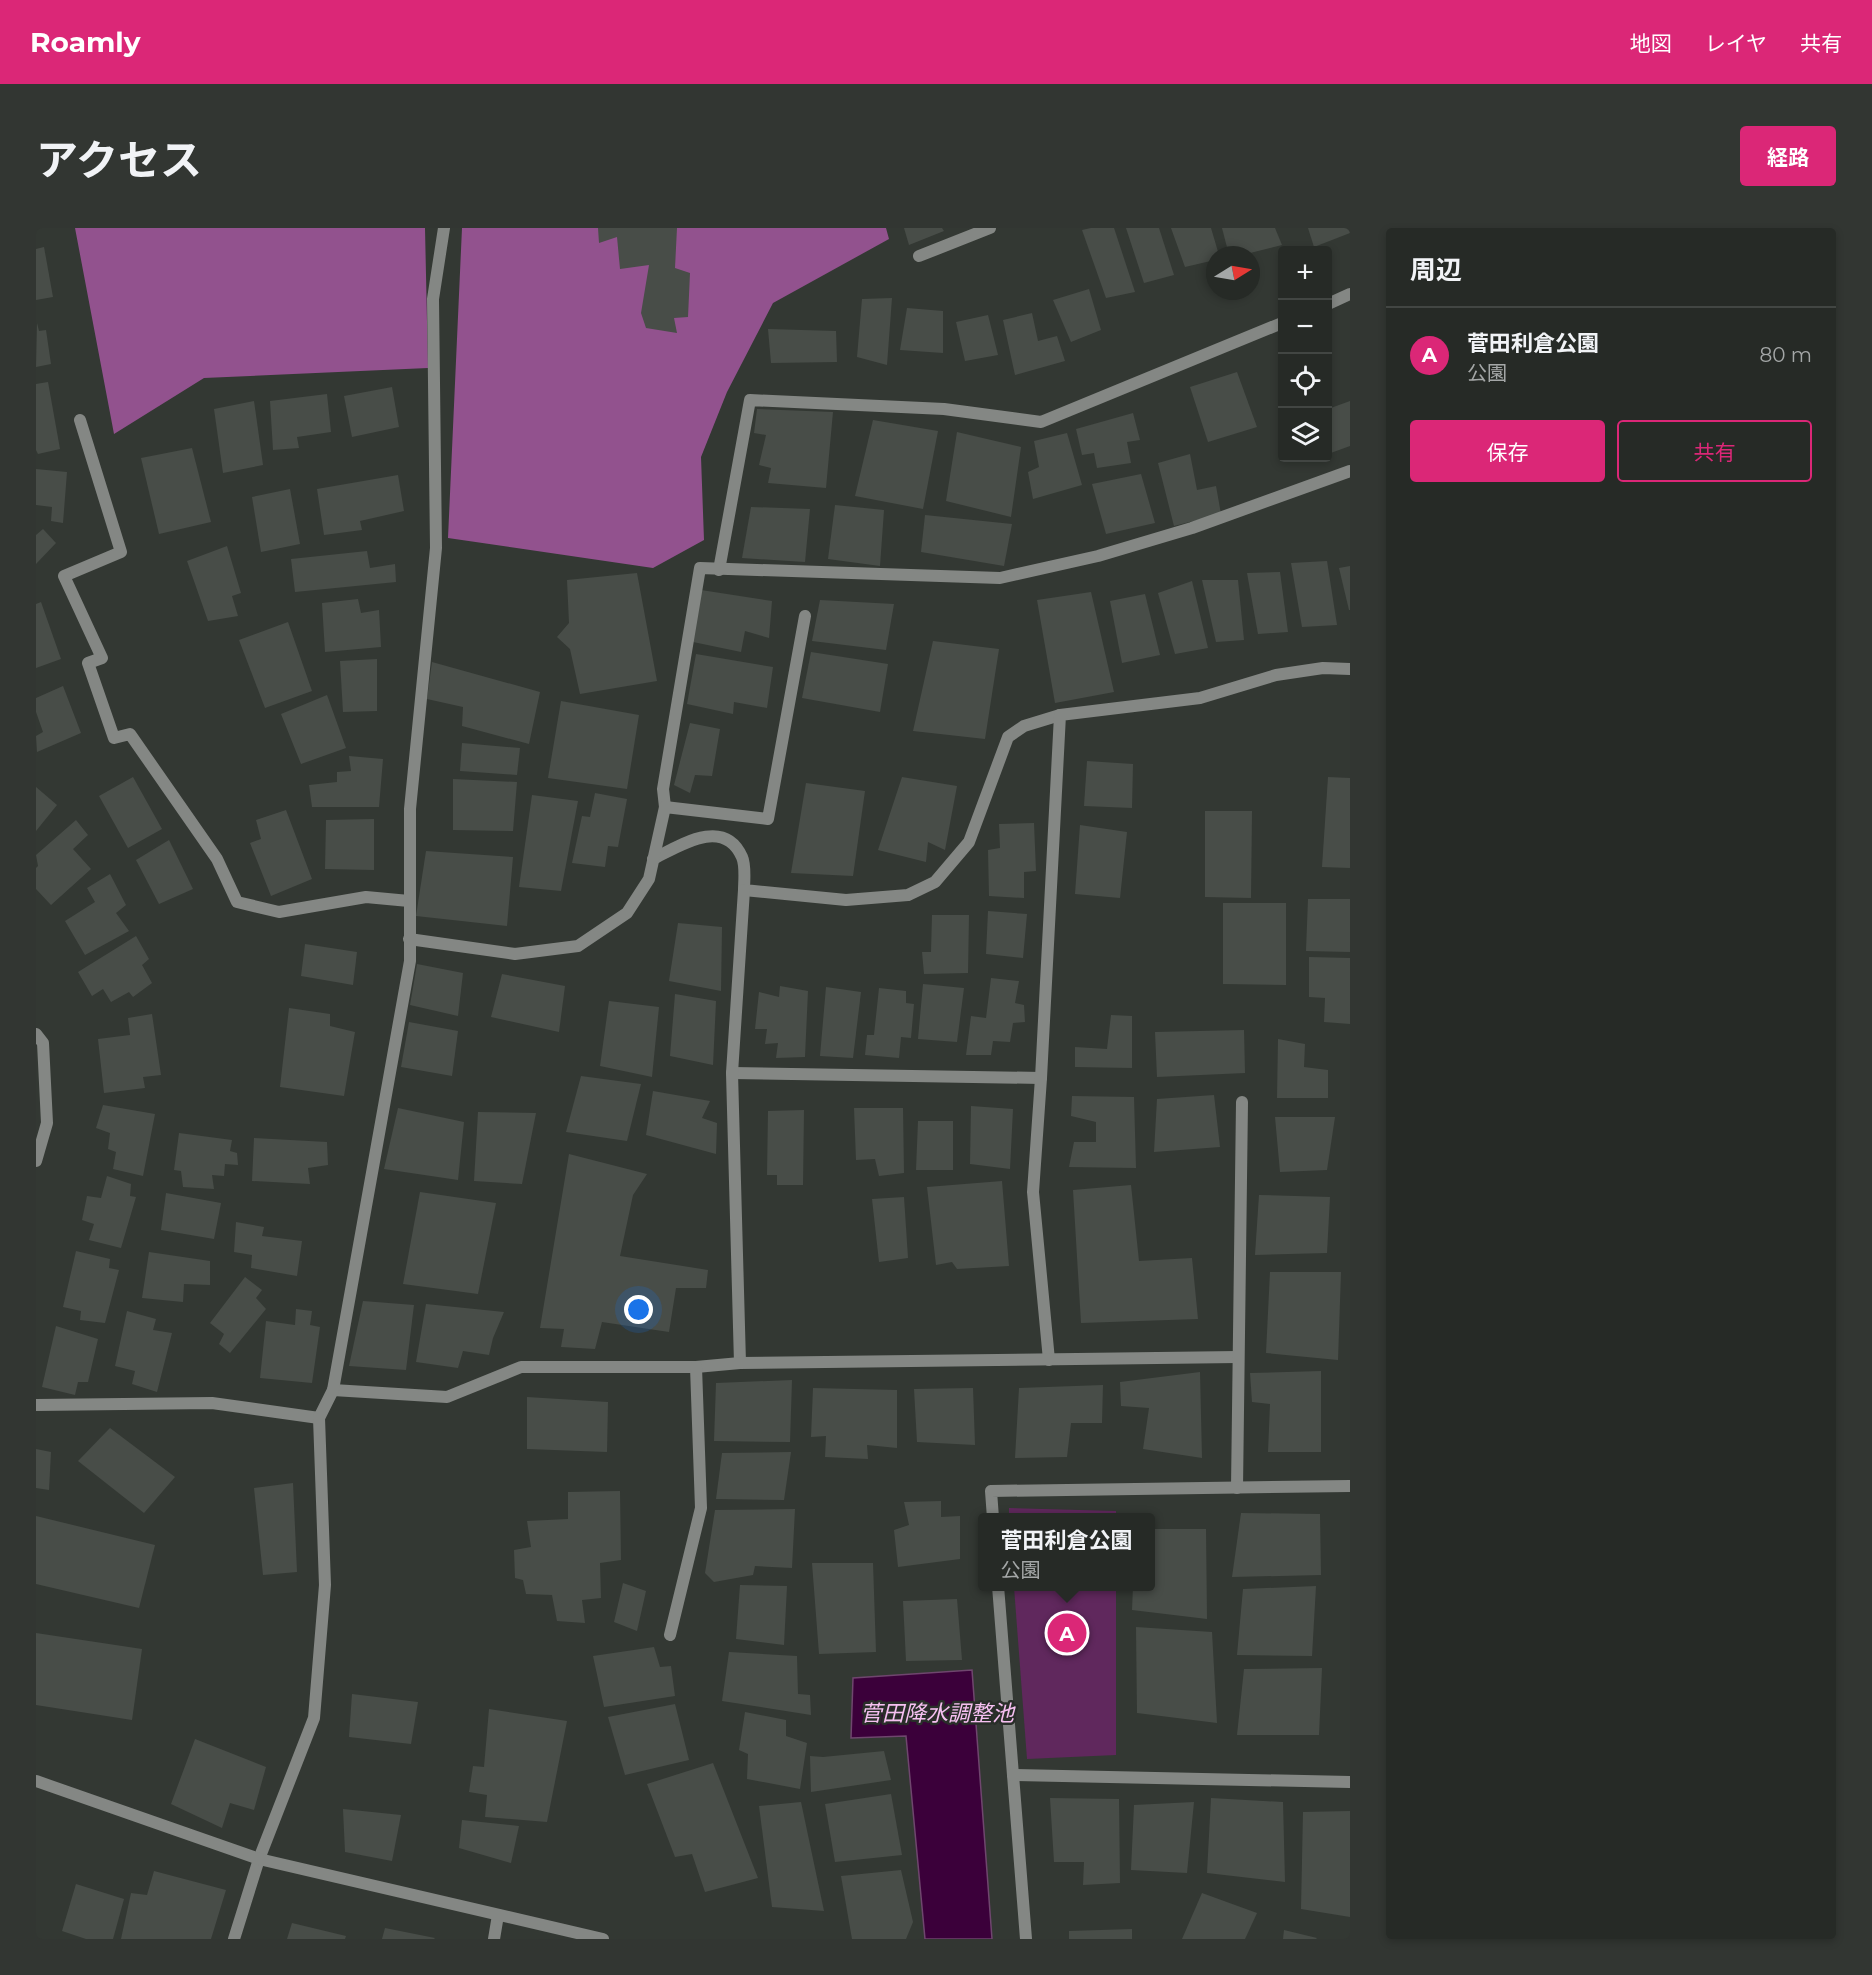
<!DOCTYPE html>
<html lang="ja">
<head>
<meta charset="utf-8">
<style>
  body { margin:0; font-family:Montserrat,"Noto Sans JP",sans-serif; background:#323632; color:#f1f3f6 }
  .controls { position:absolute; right:18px; top:18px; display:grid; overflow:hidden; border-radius:6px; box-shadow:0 3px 9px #0003 }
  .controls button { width:54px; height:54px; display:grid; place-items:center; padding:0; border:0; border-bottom:2px solid #424643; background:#262a26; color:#f1f3f6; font:30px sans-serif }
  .compass { position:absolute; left:1170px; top:18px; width:54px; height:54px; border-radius:50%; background:#262a26; box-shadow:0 3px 9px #0003; rotate:79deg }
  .you { position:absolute; left:603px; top:1082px; width:21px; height:21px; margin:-15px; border:4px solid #fff; border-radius:50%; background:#1a73e8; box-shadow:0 0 0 9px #1a73e833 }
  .badge { display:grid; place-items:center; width:39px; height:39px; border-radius:50%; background:#db2777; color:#fff; font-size:20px; font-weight:700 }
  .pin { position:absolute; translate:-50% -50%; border:3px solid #fff; box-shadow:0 2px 6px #0006 }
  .popup { position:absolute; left:942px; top:1285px; width:177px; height:78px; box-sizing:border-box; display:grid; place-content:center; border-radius:6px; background:#262a26; filter:drop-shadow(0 2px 4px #0005); font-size:20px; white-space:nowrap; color:#a4a7a7 }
  .popup b { font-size:22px; color:#f1f3f6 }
  .popup::after { content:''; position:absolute; left:50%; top:100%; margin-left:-12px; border:12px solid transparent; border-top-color:#262a26 }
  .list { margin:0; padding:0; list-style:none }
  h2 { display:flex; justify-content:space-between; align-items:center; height:78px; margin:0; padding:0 24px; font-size:26px }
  h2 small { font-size:20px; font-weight:400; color:#a4a7a7 }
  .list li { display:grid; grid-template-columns:39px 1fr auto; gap:18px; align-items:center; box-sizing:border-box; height:96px; padding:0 24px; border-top:2px solid #424643 }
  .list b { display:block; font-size:22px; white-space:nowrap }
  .list p { margin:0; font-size:20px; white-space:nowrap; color:#a4a7a7 }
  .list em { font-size:20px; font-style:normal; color:#a4a7a7 }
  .actions { display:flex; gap:12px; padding:18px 24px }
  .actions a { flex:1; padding:14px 0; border:2px solid #db2777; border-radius:6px; text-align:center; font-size:21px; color:#db2777 }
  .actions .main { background:#db2777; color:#fff }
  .icon { flex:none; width:33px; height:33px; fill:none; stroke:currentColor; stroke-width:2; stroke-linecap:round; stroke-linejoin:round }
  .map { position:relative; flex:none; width:1314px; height:1711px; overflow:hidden; border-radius:6px }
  header { display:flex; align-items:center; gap:36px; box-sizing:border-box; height:84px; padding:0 30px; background:#db2777; color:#fff }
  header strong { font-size:28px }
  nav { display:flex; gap:33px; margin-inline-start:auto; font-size:21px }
  .intro { display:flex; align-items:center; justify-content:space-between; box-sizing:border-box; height:144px; padding:0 36px }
  h1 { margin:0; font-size:42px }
  .button { padding:15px 27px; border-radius:6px; background:#db2777; color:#fff; font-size:21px; font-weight:700 }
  main { display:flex; gap:36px; padding:0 36px }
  aside { flex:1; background:#262a26; border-radius:6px; box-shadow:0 3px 9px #0003 }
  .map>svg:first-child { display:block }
  .green { fill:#60285d }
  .forest { fill:#92528e }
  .water { fill:#3b003a; stroke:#6f466e; stroke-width:1.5 }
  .building { fill:#484d48 }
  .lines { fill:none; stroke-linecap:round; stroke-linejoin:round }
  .service { stroke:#848784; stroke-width:12 }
  .minor { stroke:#848784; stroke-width:12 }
  .tertiary { stroke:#848784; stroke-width:12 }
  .labels { text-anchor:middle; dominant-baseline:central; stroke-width:5; stroke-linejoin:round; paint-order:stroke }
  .water-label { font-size:22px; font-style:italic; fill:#f6c0f1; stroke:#292e29 }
</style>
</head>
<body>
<header>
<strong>Roamly</strong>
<nav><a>地図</a><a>レイヤ</a><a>共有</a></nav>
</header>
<div class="intro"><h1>アクセス</h1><a class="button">経路</a></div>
<main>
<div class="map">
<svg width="1314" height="1711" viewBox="0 0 1314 1711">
  <rect width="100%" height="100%" fill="#333833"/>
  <!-- green -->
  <g class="green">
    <polygon points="973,1280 1080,1283 1080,1289 973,1289"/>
    <polygon points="978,1359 1080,1359 1080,1527 991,1531"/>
  </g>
  <!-- forest -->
  <g class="forest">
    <polygon points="39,0 389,0 392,140 168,150 78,206"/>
    <polygon points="426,0 850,0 853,11 737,75 691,164 665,229 668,312 617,340 412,310"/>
  </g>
  <!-- water -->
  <polygon class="water" points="936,1442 956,1711 889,1711 870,1508 815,1510 817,1450"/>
  <!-- building -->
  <g class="building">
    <polygon points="562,0 641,0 639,40 654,45 652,89 638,90 641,105 610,100 605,85 613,37 584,41 581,9 563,15"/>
    <polygon points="868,0 906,0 908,3 873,17"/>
    <polygon points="1055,0 1078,0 1099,64 1070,70 1046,2"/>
    <polygon points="1090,0 1123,0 1138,47 1108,55"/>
    <polygon points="1135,0 1175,0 1183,27 1179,27 1179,32 1149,39"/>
    <polygon points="1186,0 1239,0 1246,17 1206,27 1193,27"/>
    <polygon points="1272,0 1314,0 1314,5 1278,19"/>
    <polygon points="8,19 17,69 0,72 0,21"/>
    <polygon points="1053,61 1065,102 1035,114 1017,72"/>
    <polygon points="856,70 851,137 821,129 826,71"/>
    <polygon points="871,80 907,83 907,125 864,122"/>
    <polygon points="996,85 1002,113 1021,108 1029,133 979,147 967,92"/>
    <polygon points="952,87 962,127 929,133 920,94"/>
    <polygon points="1,95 3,103 10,102 15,136 0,139"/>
    <polygon points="732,101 800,103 801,134 735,135"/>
    <polygon points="1201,144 1221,199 1172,214 1154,159"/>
    <polygon points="12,154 24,221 2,226 0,222 0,156"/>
    <polygon points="356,159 363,199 316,209 308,168"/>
    <polygon points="291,166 295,204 261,209 263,220 237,222 234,173"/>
    <polygon points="218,173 227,237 187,245 178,181"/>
    <polygon points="1314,173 1314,218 1292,226 1292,181"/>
    <polygon points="721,181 797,184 790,260 732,255 735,240 723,237 730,207 718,205"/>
    <polygon points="1097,185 1104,212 1091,214 1095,235 1061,240 1058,225 1046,227 1040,201"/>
    <polygon points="837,192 902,203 887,281 819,268"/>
    <polygon points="921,204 985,219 975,289 910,273"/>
    <polygon points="1031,205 1046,257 997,271 992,244 1003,239 998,213"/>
    <polygon points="156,220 175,294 123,306 105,230"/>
    <polygon points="1154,226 1161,262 1180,258 1185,286 1138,298 1122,235"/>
    <polygon points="0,241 31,244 27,295 15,293 16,279 0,277"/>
    <polygon points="1105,246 1119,295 1070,306 1056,256"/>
    <polygon points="362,247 368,283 324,293 326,302 288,307 281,261"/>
    <polygon points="254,261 264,316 225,324 216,269"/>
    <polygon points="799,277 848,282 844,338 792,331"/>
    <polygon points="715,279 774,281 769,334 706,330"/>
    <polygon points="889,287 976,296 968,338 885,324"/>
    <polygon points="7,301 20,315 0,336 0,307"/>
    <polygon points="191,318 205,365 196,368 202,388 172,393 151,333"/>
    <polygon points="331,323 334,340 359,336 360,354 259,364 255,331"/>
    <polygon points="1291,333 1301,397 1266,399 1255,335"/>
    <polygon points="1314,338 1314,382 1313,382 1303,340"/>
    <polygon points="1244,344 1252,404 1222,406 1211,345"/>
    <polygon points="601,345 621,453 544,466 534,421 521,409 533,395 531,352"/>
    <polygon points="1166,352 1202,352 1208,412 1180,414"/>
    <polygon points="1156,353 1172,420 1139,426 1122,365"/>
    <polygon points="665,362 736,373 733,410 709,403 705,424 657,414"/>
    <polygon points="1055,364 1078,464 1019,475 1001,372"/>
    <polygon points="1109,366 1124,427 1086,435 1074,373"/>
    <polygon points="322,371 325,385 343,382 345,419 289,424 286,375"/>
    <polygon points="784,372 858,376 850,422 776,413"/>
    <polygon points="5,374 25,431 0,440 0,376"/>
    <polygon points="252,394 276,463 229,480 203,412"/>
    <polygon points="897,413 963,421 949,511 877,503"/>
    <polygon points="775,424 852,436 844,484 766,470"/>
    <polygon points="660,426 737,439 731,480 698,474 697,486 651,476"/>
    <polygon points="341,431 341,483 307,484 304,433"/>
    <polygon points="396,434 504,464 493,516 426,498 427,479 391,471"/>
    <polygon points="27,458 45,505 1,524 0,508 7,504 0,484 0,470"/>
    <polygon points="291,467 310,520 265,536 245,486"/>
    <polygon points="525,473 603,487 591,561 512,550"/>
    <polygon points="654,495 684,501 676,548 659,547 654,565 638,557"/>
    <polygon points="426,515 484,520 481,547 424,543"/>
    <polygon points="313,528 347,531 343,579 276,579 273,557 301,554 301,544 315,543"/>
    <polygon points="1051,533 1097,536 1096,580 1048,578"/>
    <polygon points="97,549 126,601 92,620 63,568"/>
    <polygon points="866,549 921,558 909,622 892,614 890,634 842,622"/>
    <polygon points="1292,549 1314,550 1314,640 1286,639"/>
    <polygon points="417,551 481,554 477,603 417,602"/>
    <polygon points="770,555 829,563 817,648 755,645"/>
    <polygon points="0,559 21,577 0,603"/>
    <polygon points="559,565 591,571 582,619 572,618 569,639 536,635 546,588 554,589"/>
    <polygon points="496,567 542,573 525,663 483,659"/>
    <polygon points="250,582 276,651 235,668 214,615 225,611 220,592"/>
    <polygon points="1169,583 1216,583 1215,670 1169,669"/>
    <polygon points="338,591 338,642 289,641 290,592"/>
    <polygon points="40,592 52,607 37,621 55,641 15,677 0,661 0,640 2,638 0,627"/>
    <polygon points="998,595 1000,643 988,644 988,670 953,668 952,622 964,620 963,596"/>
    <polygon points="1044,597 1091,604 1084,670 1039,666"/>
    <polygon points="133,612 157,661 123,676 100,632"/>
    <polygon points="390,623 477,629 471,698 380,688"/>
    <polygon points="74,646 90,677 80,685 93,703 49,727 29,693 59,674 51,660"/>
    <polygon points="1272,671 1314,671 1314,724 1270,723"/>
    <polygon points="1187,675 1250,675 1250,757 1187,756"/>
    <polygon points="952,683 991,686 987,730 950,726"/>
    <polygon points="896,687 933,687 932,745 888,746 886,724 895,724"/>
    <polygon points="642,695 686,699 685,763 633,753"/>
    <polygon points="100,708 113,731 106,737 116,755 97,769 93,764 75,774 67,761 56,768 42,744"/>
    <polygon points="269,716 321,724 317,757 265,748"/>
    <polygon points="1273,729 1314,730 1314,796 1288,794 1289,770 1273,769"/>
    <polygon points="381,736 427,745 422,788 374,777"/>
    <polygon points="466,746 529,758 523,804 455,789"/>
    <polygon points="955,750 983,753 979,775 988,777 989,794 977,795 974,814 957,813 955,827 930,827 935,788 950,790"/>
    <polygon points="887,756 928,760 921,814 882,811"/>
    <polygon points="744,758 772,763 769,829 740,830 742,815 729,816 731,801 719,801 723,764 743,769"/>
    <polygon points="790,759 825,764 817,830 784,828"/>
    <polygon points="843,760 870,763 870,775 878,776 875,810 865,809 863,830 829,827 831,807 838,807"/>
    <polygon points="639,766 680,773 677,837 634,828"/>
    <polygon points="573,773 623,779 616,849 564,838"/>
    <polygon points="253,780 294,786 294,798 319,804 308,868 244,859"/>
    <polygon points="116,786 125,847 107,849 109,860 68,865 62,811 94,807 92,790"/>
    <polygon points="1075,787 1096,788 1096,840 1039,839 1039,819 1071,821"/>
    <polygon points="373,794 422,803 416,848 365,839"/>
    <polygon points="1208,802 1209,845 1121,849 1119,804"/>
    <polygon points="1242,811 1269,816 1268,839 1292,842 1292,870 1241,870"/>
    <polygon points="545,848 605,856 591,913 530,904"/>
    <polygon points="617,863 674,873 666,890 681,895 680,926 610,907"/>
    <polygon points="1178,867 1184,919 1118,924 1121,871"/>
    <polygon points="1036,868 1098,869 1100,940 1033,939 1038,914 1060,914 1060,894 1035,888"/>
    <polygon points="67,877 119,886 107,948 77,941 80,924 72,921 74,905 60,900"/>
    <polygon points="935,878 977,881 974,941 934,936"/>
    <polygon points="362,880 428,894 422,952 348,941"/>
    <polygon points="818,880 867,880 868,945 843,948 839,931 820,932"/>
    <polygon points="768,882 767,957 741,957 741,947 731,947 732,883"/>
    <polygon points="442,884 500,885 486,956 438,953"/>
    <polygon points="1239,889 1299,889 1291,942 1244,944"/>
    <polygon points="882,893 917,893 917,942 880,942"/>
    <polygon points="143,905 196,912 194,923 201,925 202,937 189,936 188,948 176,947 178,961 147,959 145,943 138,942"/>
    <polygon points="218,910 291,914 292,937 272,940 274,956 216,953"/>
    <polygon points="533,926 611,946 597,967 584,1028 672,1042 670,1060 640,1060 633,1104 566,1094 559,1121 525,1119 528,1101 504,1100"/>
    <polygon points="71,948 95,956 94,968 100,969 85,1020 53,1012 58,996 46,992 51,968 65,970"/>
    <polygon points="966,953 973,1038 921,1041 916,1034 900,1037 891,959"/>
    <polygon points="1095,957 1103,1033 1156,1030 1162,1091 1045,1095 1037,962"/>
    <polygon points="384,964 460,975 442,1066 367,1056"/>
    <polygon points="130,965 185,975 178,1011 125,1002"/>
    <polygon points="1223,967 1294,969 1291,1025 1219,1027"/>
    <polygon points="868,969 872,1030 843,1034 836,971"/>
    <polygon points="200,994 228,999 226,1008 266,1013 261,1048 215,1040 216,1027 198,1024"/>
    <polygon points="40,1023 74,1031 73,1040 83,1042 69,1095 44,1092 45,1083 27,1079"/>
    <polygon points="113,1024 174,1033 174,1057 148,1056 147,1074 106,1070"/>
    <polygon points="1234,1044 1305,1044 1302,1132 1230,1125"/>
    <polygon points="209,1049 226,1062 220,1070 230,1081 194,1125 183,1116 188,1106 174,1095"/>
    <polygon points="327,1073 378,1077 370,1142 313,1138"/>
    <polygon points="390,1076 468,1084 457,1110 453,1127 427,1123 422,1140 380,1134"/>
    <polygon points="260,1081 276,1083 274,1097 284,1099 276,1155 224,1150 230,1093 259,1097"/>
    <polygon points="91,1083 120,1091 117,1102 136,1105 121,1164 96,1156 99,1143 79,1138"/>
    <polygon points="20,1098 62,1111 52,1154 42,1154 39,1167 6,1159"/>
    <polygon points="1285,1143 1285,1224 1232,1224 1234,1176 1216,1174 1214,1145"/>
    <polygon points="1164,1144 1166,1230 1107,1221 1113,1180 1085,1178 1084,1154"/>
    <polygon points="756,1152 754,1214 678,1213 680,1155"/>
    <polygon points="1067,1157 1066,1195 1035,1195 1031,1229 979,1230 983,1160"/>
    <polygon points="777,1160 861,1162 861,1220 831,1217 832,1231 789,1229 790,1208 775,1209"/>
    <polygon points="937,1160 939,1217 881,1214 878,1161"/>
    <polygon points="491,1169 572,1174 571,1224 491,1221"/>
    <polygon points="74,1200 139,1249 108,1285 42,1233"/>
    <polygon points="0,1221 15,1224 13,1262 0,1260"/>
    <polygon points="755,1224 748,1272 680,1271 686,1225"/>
    <polygon points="257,1255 261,1344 227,1347 218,1260"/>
    <polygon points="584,1263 585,1332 564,1335 565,1370 546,1372 549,1395 521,1393 516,1367 490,1366 487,1352 479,1350 478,1322 495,1319 491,1293 532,1291 532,1264"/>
    <polygon points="905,1273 905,1289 924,1288 924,1331 862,1339 858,1302 873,1297 868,1274"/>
    <polygon points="759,1281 756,1340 719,1338 717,1347 678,1354 669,1345 679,1282"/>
    <polygon points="1205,1285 1284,1286 1285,1347 1196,1349"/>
    <polygon points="0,1288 119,1317 103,1380 0,1356"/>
    <polygon points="1115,1301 1170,1301 1171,1391 1096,1382 1097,1358 1115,1358"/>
    <polygon points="776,1335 837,1335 840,1424 783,1426"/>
    <polygon points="587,1355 610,1363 601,1403 578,1394"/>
    <polygon points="704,1357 751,1358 748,1417 700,1411"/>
    <polygon points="1280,1358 1276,1428 1201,1427 1207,1361"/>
    <polygon points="921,1371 926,1432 870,1433 867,1373"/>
    <polygon points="1100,1399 1176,1404 1181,1495 1101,1485"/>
    <polygon points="0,1405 106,1421 96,1492 0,1477"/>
    <polygon points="618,1419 624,1439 635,1438 639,1468 568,1479 557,1428"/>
    <polygon points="693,1424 761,1428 762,1466 774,1467 775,1487 686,1473"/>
    <polygon points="1286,1440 1283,1507 1201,1507 1208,1441"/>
    <polygon points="316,1466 382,1474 375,1516 313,1509"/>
    <polygon points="639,1476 653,1532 589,1547 572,1489"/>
    <polygon points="453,1481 531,1493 511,1594 449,1589 451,1567 433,1564 437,1538 448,1539"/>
    <polygon points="709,1484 750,1492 750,1508 771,1515 764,1561 711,1551 712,1526 703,1522"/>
    <polygon points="159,1511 230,1539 218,1582 194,1575 186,1600 135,1576"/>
    <polygon points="848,1523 855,1552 775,1564 774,1528 787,1529"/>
    <polygon points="677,1535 722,1650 669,1664 656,1626 639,1629 611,1556"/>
    <polygon points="855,1566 866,1627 799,1634 789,1576"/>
    <polygon points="1014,1570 1083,1571 1084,1655 1047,1657 1048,1634 1018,1634"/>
    <polygon points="1175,1570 1247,1574 1249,1654 1171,1645"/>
    <polygon points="765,1574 788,1683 736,1679 723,1578"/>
    <polygon points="1158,1574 1151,1645 1095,1642 1098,1577"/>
    <polygon points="307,1581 365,1587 356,1633 309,1624"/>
    <polygon points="1314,1583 1314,1689 1265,1681 1267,1584"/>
    <polygon points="426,1592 483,1598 475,1635 423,1620"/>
    <polygon points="865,1642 877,1694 870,1711 816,1711 805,1648"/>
    <polygon points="118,1643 190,1662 175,1711 85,1711 95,1665 111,1667"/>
    <polygon points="40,1656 88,1671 77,1711 50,1711 26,1703"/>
    <polygon points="1166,1665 1221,1685 1209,1711 1146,1711"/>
    <polygon points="256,1695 310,1708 309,1711 251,1711"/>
    <polygon points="349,1700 399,1710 398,1711 346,1711"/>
    <polygon points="1096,1701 1096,1711 1033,1711 1033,1703"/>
    <polygon points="1248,1702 1281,1710 1280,1711 1247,1711"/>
  </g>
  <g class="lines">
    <!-- service -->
    <g class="service">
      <polyline points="1292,76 1314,66"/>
      <polyline points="683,342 714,172 908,181 1005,194 1246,95"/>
      <polyline points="629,579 627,561 664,340 964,350 1062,328 1156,300 1314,243"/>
      <path d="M617,631C643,618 688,588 706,629C710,638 708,653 708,662L810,672L872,667L899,654L933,614L972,509L988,498L1024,487"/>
    </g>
    <!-- minor -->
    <g class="minor">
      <polyline points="883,28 954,0"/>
      <polyline points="44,192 85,324 28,348 66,430 52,435 78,510 94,506 181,631 201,674 243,684 330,669 373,673"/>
      <polyline points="373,711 479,726 542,718 591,685 613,651 629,579 732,591 769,388"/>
      <polyline points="0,806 7,815 11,895 0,933"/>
      <polyline points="696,845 1005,850"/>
      <polyline points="1013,1132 997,964 1005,850 1024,487 1164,470 1240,447 1287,440 1314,441"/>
      <polyline points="704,1135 696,845 708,662"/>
      <polyline points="297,1162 411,1169 485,1139 660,1139 704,1135 1202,1129"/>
      <polyline points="0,1177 176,1175 283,1190"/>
      <polyline points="1201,1260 1206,874"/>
      <polyline points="957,1290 955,1263 1314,1258"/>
      <polyline points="962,1358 990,1711"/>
      <polyline points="634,1407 665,1280 660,1139"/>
      <polyline points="977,1547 1314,1554"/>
      <polyline points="198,1711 223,1631 278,1490 289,1357 283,1190 297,1162 374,733 374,581 400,320 397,71 408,0"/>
      <polyline points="458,1711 462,1687"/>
    </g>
    <!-- tertiary -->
    <polyline class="tertiary" points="0,1553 223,1631 567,1711"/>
  </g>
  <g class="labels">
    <!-- water labels -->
    <g class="water-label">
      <text x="901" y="1485">菅田降水調整池</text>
    </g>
  </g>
</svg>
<div class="controls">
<button>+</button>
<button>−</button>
<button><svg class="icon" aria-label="locate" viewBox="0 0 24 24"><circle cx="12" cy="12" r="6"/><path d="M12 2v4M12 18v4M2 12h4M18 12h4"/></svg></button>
<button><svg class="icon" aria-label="layers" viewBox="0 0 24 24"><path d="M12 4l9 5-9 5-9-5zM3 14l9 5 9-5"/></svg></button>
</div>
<svg class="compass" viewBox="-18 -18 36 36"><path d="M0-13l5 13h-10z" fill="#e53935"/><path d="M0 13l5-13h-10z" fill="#a4a7a7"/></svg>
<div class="you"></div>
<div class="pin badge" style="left:1031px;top:1405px">A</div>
<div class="popup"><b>菅田利倉公園</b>公園</div>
</div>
<aside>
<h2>周辺<small></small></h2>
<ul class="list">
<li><span class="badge">A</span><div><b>菅田利倉公園</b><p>公園</p></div><em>80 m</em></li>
</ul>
<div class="actions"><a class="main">保存</a><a>共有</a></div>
</aside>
</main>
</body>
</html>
